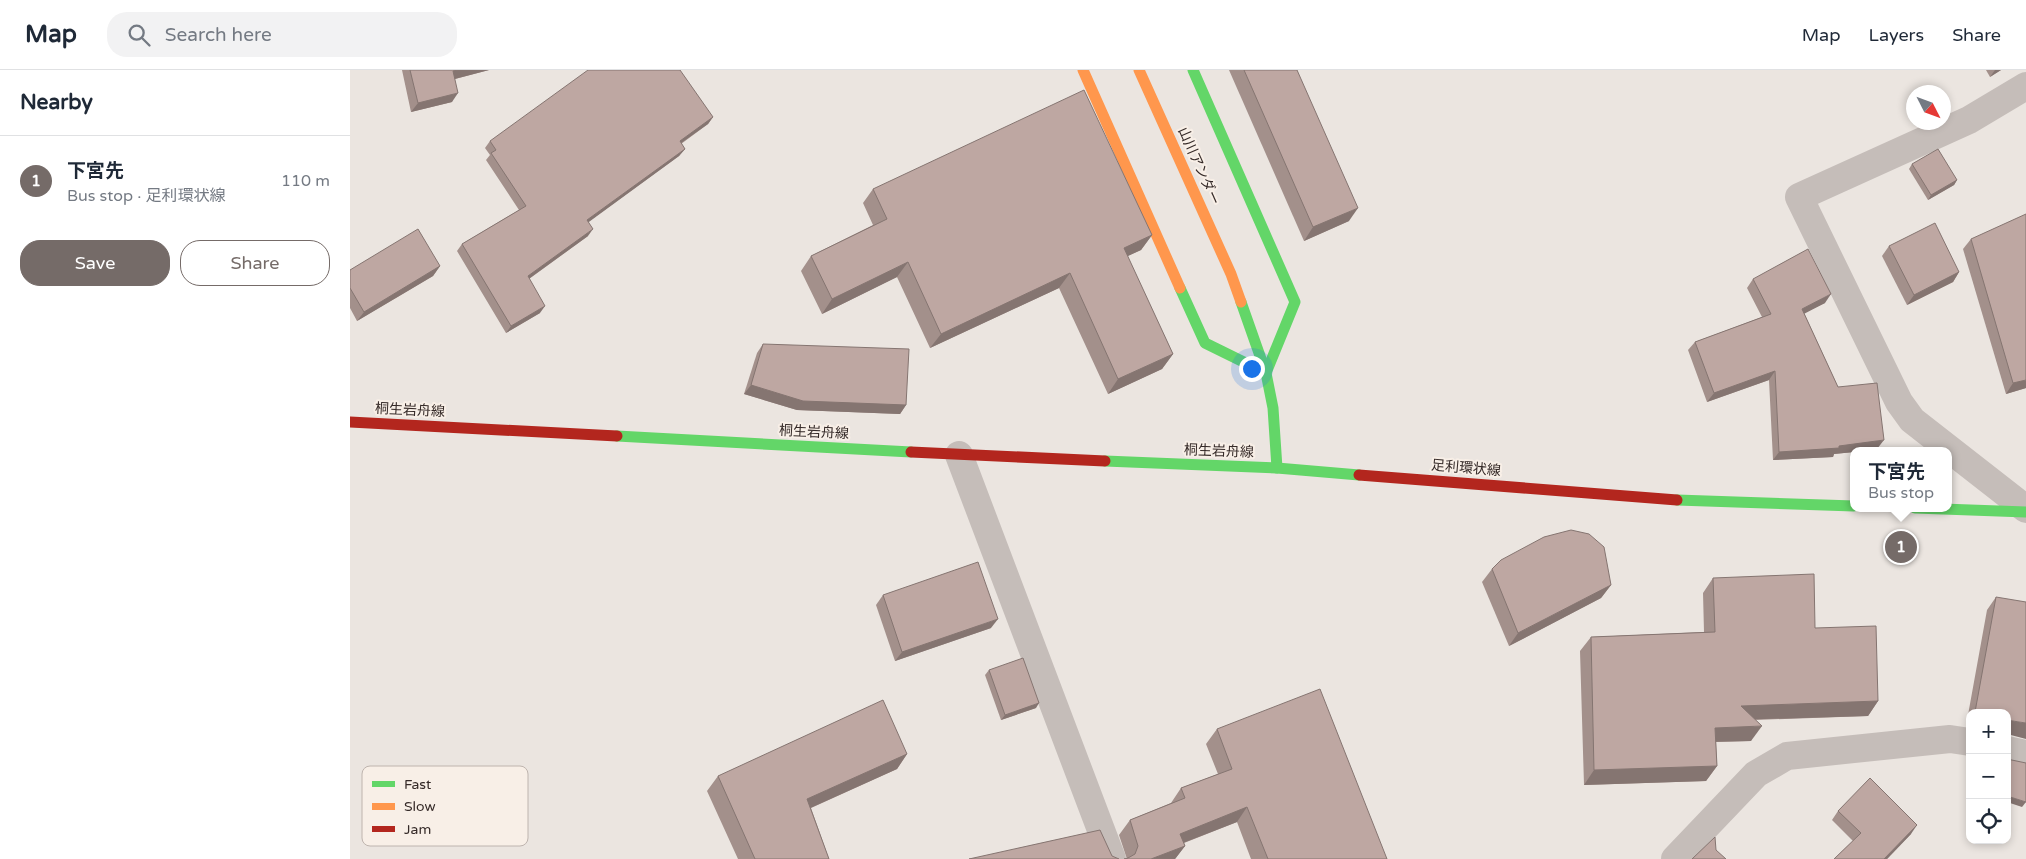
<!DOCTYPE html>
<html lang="en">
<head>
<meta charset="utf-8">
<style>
  body { margin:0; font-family:"Varela Round","Noto Sans JP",sans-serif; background:#f2f2f3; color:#1f2937 }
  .controls { position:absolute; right:15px; bottom:15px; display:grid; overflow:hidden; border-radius:10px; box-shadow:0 2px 8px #0003 }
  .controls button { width:45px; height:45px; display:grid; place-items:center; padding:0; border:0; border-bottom:1px solid #e0e1e3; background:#fff; color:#1f2937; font:25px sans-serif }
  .compass { position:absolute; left:1556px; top:15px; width:45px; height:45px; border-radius:50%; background:#fff; box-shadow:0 2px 8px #0003; rotate:132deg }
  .you { position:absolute; left:901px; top:298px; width:18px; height:18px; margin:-12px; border:4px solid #fff; border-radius:50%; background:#1a73e8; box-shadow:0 0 0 8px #1a73e833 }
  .badge { display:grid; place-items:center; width:32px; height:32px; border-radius:50%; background:#756b68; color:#fff; font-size:16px; font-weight:700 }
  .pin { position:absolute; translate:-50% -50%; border:2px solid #fff; box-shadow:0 1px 5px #0006 }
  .popup { position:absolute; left:1500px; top:377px; width:102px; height:65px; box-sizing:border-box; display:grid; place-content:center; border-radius:10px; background:#fff; filter:drop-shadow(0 1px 4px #0005); font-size:16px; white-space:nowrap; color:#747a83 }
  .popup b { font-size:19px; color:#1f2937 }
  .popup::after { content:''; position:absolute; left:50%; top:100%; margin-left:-10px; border:10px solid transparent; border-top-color:#fff }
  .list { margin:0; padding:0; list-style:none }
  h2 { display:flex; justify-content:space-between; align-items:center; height:65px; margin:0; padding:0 20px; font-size:21px }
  h2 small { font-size:16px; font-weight:400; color:#747a83 }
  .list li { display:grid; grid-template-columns:32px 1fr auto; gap:15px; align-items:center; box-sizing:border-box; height:90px; padding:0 20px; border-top:1px solid #e0e1e3 }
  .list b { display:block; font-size:19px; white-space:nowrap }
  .list p { margin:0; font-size:16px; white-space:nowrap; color:#747a83 }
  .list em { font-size:16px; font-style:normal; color:#747a83 }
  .actions { display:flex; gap:10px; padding:15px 20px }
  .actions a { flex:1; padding:11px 0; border:1px solid #756b68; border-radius:20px; text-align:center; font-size:18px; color:#756b68 }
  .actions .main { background:#756b68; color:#fff }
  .icon { flex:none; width:28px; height:28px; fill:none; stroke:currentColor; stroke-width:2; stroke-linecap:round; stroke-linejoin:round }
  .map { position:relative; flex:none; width:1676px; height:789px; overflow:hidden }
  header { display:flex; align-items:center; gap:30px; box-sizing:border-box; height:70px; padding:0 25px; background:#fff; border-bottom:1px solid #e0e1e3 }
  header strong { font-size:24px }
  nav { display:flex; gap:28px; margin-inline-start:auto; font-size:18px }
  .search { width:350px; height:45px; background:#f2f2f3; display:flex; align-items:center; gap:12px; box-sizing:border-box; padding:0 18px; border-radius:20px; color:#747a83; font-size:19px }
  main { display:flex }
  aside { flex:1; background:#fff }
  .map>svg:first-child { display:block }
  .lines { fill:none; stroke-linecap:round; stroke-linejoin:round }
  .street { stroke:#c5bdb9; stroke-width:28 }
  .fast { stroke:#63d668; stroke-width:11 }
  .slow { stroke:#ff974d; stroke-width:11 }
  .jam { stroke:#b3261e; stroke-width:11 }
  .wall { fill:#a3908b }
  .shaded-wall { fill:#857571 }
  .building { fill:#bea7a2; stroke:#857571 }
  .labels { text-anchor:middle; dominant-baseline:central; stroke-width:4; stroke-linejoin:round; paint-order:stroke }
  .street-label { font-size:14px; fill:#352a28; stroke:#f8efe7 }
  .key { fill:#f8efe7; stroke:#beb4ae; stroke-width:1 }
  .key-label { font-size:14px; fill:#352a28 }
</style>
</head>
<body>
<header>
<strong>Map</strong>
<div class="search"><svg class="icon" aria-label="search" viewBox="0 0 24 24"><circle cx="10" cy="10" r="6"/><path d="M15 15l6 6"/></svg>Search here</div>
<nav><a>Map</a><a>Layers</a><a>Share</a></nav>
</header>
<main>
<aside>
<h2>Nearby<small></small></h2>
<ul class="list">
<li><span class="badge">1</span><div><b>下宮先</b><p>Bus stop · 足利環状線</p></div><em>110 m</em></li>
</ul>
<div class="actions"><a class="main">Save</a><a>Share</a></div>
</aside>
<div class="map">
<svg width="1676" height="789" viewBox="0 0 1676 789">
  <rect width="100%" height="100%" fill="#ebe5e0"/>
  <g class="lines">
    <!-- street -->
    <g class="street">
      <polyline points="1676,16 1619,50 1449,127 1549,332 1562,350 1676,439"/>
      <polyline points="609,385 762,789"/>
      <polyline points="1657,680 1676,684"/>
      <polyline points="1325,789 1406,704 1437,686 1600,669 1620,672"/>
    </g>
    <!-- fast -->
    <g class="fast">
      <polyline points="830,218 855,273 916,303 945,232 843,0"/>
      <polyline points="891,232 916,303 923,338 927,398"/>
      <polyline points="267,366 561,382"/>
      <polyline points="755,391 927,398 1009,405"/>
      <polyline points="1327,430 1504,436"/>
      <polyline points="1565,438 1676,442"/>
    </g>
    <!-- slow -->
    <g class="slow">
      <polyline points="733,0 830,218"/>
      <polyline points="789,0 881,204 891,232"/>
    </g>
    <!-- jam -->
    <g class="jam">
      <polyline points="0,352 267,366"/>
      <polyline points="561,382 755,391"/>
      <polyline points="1009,405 1327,430"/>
    </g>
  </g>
  <!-- wall -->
  <g class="wall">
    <polygon points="52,0 139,0 105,9 102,32 61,42"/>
    <polygon points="879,0 947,0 999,151 954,171"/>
    <polygon points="1636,0 1651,0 1640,7"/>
    <polygon points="363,47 358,54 331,74 335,79 329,86 238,152 238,166 179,209 190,243 156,263 107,181 112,174 169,140 136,90 140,85 135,78 140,71"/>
    <polygon points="1562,94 1607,110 1604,115 1578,130 1559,99"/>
    <polygon points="523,119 802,165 791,180 777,186 823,284 812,299 758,324 709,218 580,278 547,207 472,244 451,201 461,186 523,155 513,133"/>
    <polygon points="1621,169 1676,318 1656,324 1613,179"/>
    <polygon points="1539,176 1609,202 1603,212 1557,235 1532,186"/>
    <polygon points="90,196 83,206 7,251 0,238 0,200"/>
    <polygon points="1403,209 1475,233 1454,243 1488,317 1527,379 1514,381 1504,381 1504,382 1484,384 1483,387 1423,390 1419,310 1357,332 1338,280 1345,272 1412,247 1397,218"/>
    <polygon points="413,274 556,335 550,344 447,340 394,324 407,283"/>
    <polygon points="1142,499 1261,515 1251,528 1159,576 1132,512"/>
    <polygon points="1363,508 1465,558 1528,631 1518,646 1405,650 1401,671 1366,672 1367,696 1356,711 1234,715 1230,581 1241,567 1354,562 1353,523"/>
    <polygon points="533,525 641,558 545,591 526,535"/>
    <polygon points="1646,527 1660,665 1657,643 1620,643 1620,657 1616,656 1637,540"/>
    <polygon points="639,600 686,638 651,650 635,605"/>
    <polygon points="867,659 1037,789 901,789 887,752 834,773 835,776 825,789 774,789 777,789 769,765 780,750 821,733 831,718 868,704 856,674"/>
    <polygon points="557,684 547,699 461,738 479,789 388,789 357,721 368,706"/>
    <polygon points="1488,741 1561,764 1537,789 1484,789 1503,771 1482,750"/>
  </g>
  <!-- shaded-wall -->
  <g class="shaded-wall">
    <polygon points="108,0 139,0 97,11 103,1"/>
    <polygon points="1645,0 1651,0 1640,7"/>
    <polygon points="108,23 102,32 61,42 68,33"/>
    <polygon points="363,47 358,54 324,78 330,71"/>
    <polygon points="335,79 329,86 232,157 237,150"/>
    <polygon points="1607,110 1604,115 1578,130 1581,125"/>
    <polygon points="1008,138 999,151 954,171 963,157"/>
    <polygon points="243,159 238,166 173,213 178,206"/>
    <polygon points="802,165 791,180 763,193 774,178"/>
    <polygon points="558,192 547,207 472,244 482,229"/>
    <polygon points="90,196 83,206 7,251 14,242"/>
    <polygon points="1609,202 1603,212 1557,235 1564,225"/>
    <polygon points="720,203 709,218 580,278 591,264"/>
    <polygon points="1481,224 1475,233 1446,248 1452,239"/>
    <polygon points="195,236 190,243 156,263 161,256"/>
    <polygon points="823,284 812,299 758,324 768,309"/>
    <polygon points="1425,301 1419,310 1357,332 1364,323"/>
    <polygon points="1676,310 1676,318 1656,324 1663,313"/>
    <polygon points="401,315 556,335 550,344 447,340 394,324"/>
    <polygon points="1534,370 1527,379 1514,381 1504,381 1504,382 1484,384 1483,387 1423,390 1429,382"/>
    <polygon points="1261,515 1251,528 1159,576 1168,563"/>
    <polygon points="648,549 641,558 545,591 552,582"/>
    <polygon points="1528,631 1518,646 1381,650 1391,636"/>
    <polygon points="689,633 686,638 651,650 655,645"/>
    <polygon points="1620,650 1620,657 1616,656"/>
    <polygon points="1657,650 1669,652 1676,653 1676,669 1657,664"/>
    <polygon points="1412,656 1401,671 1355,672 1365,658"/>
    <polygon points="557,684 547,699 447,744 457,729"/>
    <polygon points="1367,696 1356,711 1234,715 1244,700"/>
    <polygon points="1657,726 1676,732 1672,737 1657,732"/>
    <polygon points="897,737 887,752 820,778 830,764"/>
    <polygon points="1567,755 1561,764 1537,789 1534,789"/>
    <polygon points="835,776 825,789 801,789"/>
  </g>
  <!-- building -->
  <g class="building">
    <polygon points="60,0 108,0 103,1 108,23 68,33"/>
    <polygon points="238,0 330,0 363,47 330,71 335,79 237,150 243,159 178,206 195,236 161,256 112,174 176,136 141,83 146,80 140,71"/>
    <polygon points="894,0 947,0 1008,138 963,157"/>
    <polygon points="734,20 802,165 774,178 823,284 768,309 720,203 591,264 558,192 482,229 461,186 537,149 523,119"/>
    <polygon points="1588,79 1607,110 1581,125 1562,94"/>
    <polygon points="1676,144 1676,310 1663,313 1621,169"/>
    <polygon points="1585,153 1609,202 1564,225 1539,176"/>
    <polygon points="68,159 90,196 14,242 0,218 0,200"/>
    <polygon points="1458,179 1481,224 1452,239 1488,317 1527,313 1534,370 1489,376 1489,378 1429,382 1425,301 1364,323 1345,272 1421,244 1403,209"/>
    <polygon points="413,274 559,279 556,335 453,331 401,315"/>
    <polygon points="1221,460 1239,464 1254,477 1261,515 1168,563 1142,499 1151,490 1194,467"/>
    <polygon points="628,492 648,549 552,582 533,525"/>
    <polygon points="1464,504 1465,558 1526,556 1528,631 1391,636 1412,656 1365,658 1367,696 1244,700 1241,567 1365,562 1363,508"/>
    <polygon points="1646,527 1676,532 1676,653 1669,652 1657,650 1657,643 1625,642"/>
    <polygon points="673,588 689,633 655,645 639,600"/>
    <polygon points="970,619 1037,789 918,789 897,737 830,764 835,776 801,789 774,789 778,788 785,784 788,776 780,750 835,728 831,718 882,699 867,659"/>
    <polygon points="533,630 557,684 457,729 479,789 405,789 368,706"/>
    <polygon points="1657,689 1676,693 1676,732 1657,726"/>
    <polygon points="1520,708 1567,755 1534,789 1484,789 1511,763 1488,741"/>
    <polygon points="750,760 762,786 769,789 619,789"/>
    <polygon points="1365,767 1366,780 1376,789 1342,789"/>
  </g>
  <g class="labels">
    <!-- street labels -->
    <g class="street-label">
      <text transform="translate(849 96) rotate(66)">山川アンダー</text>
      <text transform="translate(60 340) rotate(3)">桐生岩舟線</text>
      <text transform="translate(464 362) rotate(3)">桐生岩舟線</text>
      <text transform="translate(869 381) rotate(2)">桐生岩舟線</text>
      <text transform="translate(1116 398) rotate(5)">足利環状線</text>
    </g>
  </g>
  <!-- legend -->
  <rect x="12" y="696" width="166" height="80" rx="8" class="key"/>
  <rect x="22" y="711" width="23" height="6" fill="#63d668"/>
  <rect x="22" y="733" width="23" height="7" fill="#ff974d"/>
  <rect x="22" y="756" width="23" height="6" fill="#b3261e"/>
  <g class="key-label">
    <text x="54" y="719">Fast</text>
    <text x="54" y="741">Slow</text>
    <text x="54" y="764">Jam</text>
  </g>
</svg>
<div class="controls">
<button>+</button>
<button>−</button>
<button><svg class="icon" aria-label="locate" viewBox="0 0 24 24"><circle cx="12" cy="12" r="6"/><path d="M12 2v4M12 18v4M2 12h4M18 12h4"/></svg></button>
</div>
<svg class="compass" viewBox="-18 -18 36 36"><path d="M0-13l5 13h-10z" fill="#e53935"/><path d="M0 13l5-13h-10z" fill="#747a83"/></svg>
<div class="you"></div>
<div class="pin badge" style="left:1551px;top:477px">1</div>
<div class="popup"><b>下宮先</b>Bus stop</div>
</div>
</main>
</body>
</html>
